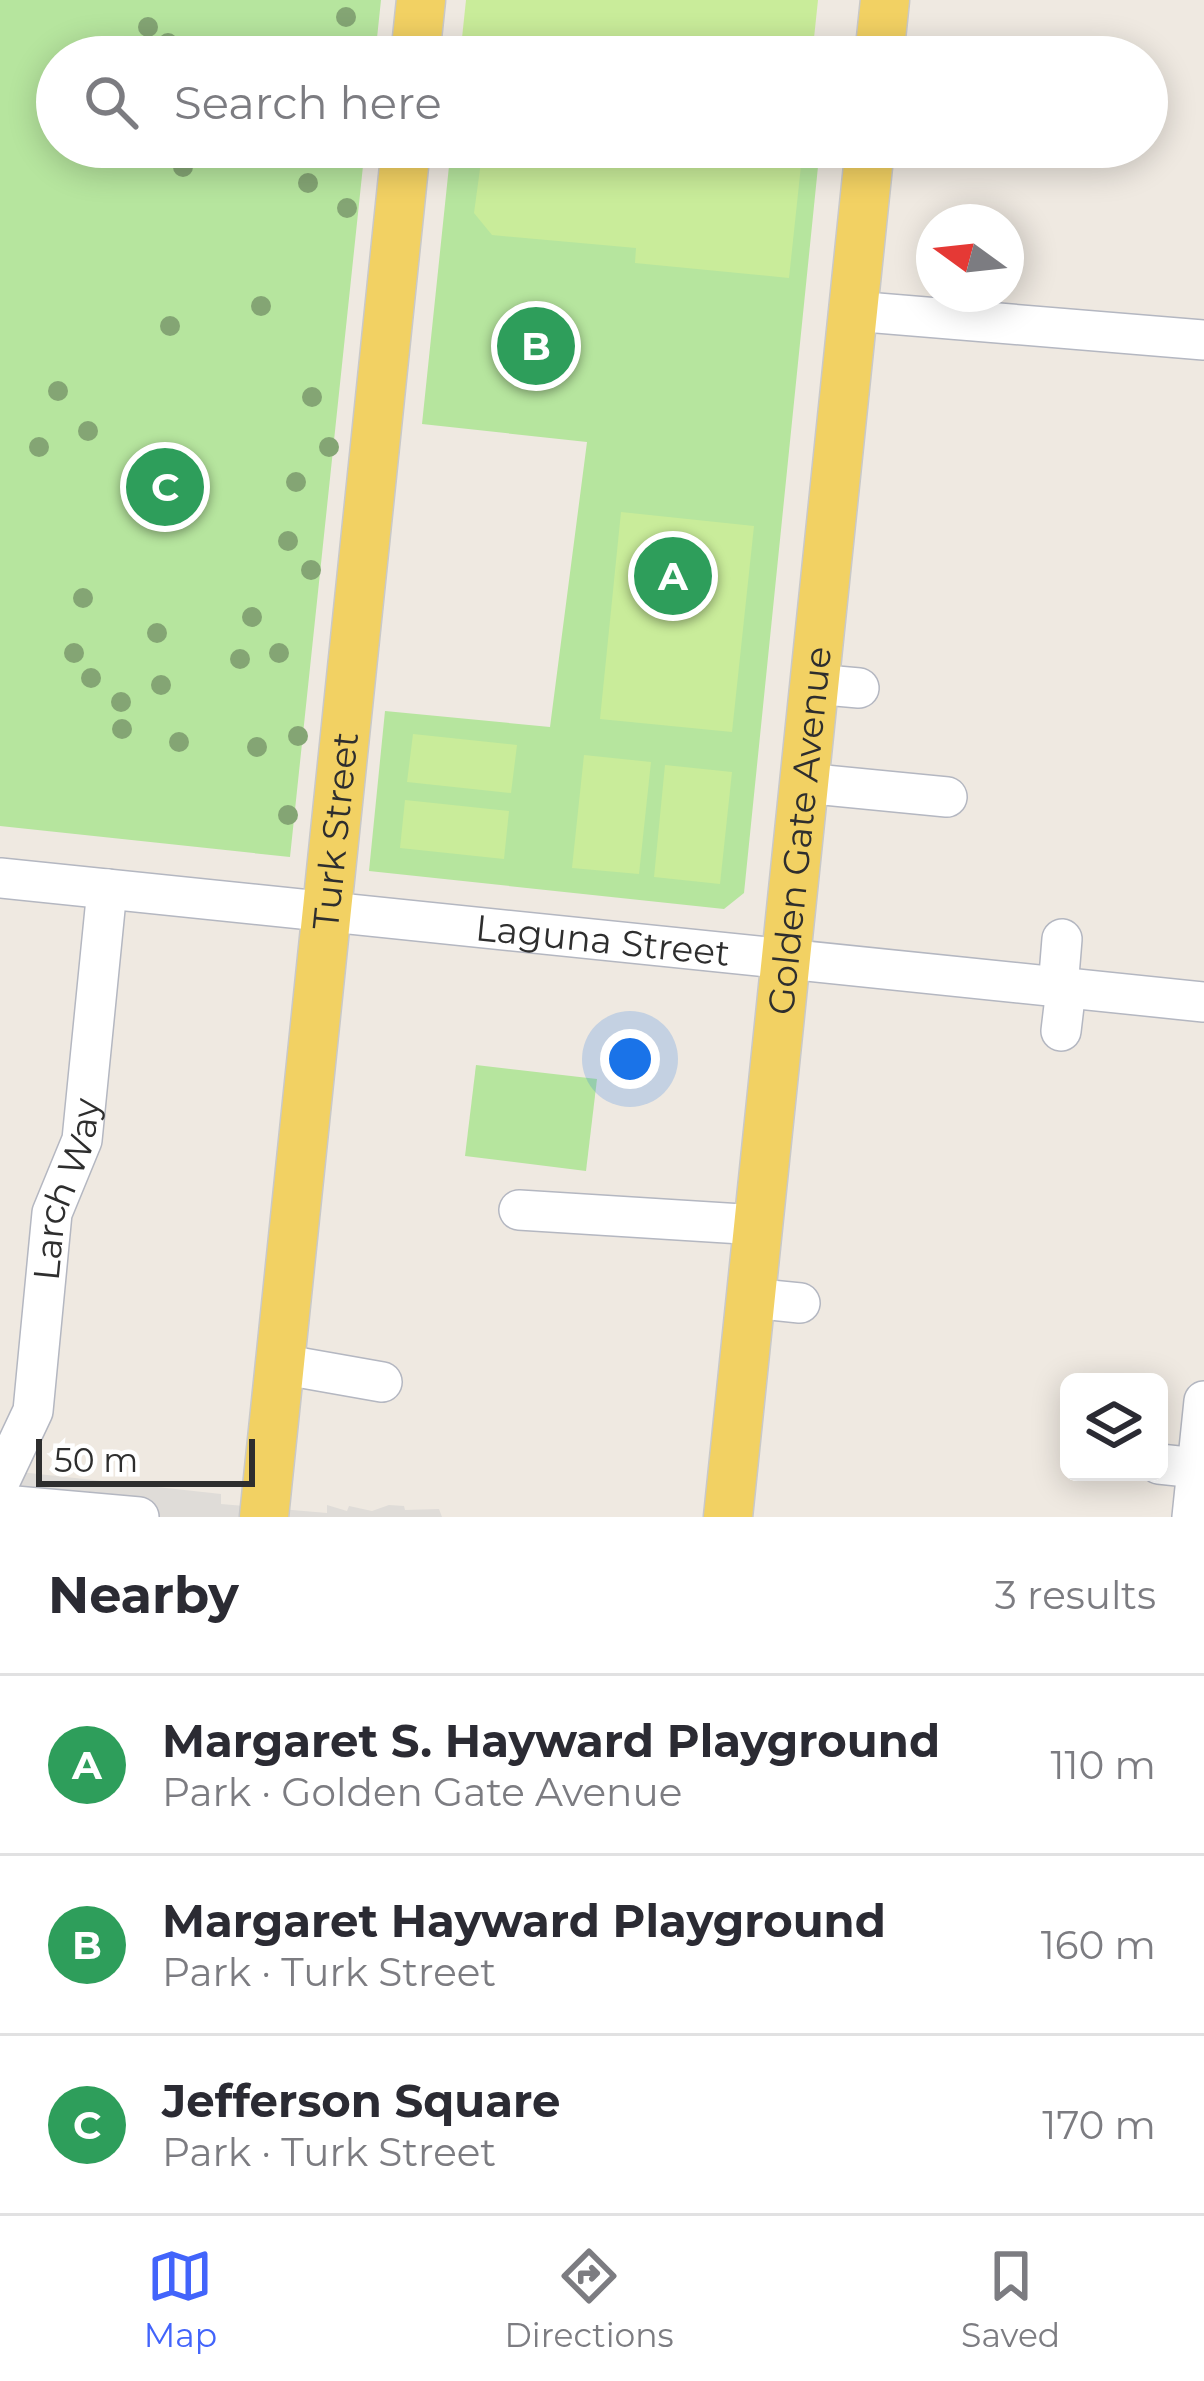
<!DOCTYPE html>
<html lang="en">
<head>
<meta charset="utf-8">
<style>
  body { margin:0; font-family:Montserrat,sans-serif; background:#f2f2f3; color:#2b2b33 }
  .controls { position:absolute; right:36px; bottom:36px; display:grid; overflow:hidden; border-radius:18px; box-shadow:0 6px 30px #0003 }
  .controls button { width:108px; height:108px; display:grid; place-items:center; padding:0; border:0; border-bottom:3px solid #e1e1e2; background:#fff; color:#2b2b33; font:60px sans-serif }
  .compass { position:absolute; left:916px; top:204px; width:108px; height:108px; border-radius:50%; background:#fff; box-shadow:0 6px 30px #0003; rotate:285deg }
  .scale { position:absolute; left:36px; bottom:30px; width:219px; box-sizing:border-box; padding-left:12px; border:6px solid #2e2e2e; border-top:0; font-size:33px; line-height:42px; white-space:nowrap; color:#2e2e2e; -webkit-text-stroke:9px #fff; paint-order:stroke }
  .you { position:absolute; left:630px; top:1059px; width:42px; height:42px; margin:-30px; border:9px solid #fff; border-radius:50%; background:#1a73e8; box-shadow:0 0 0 18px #1a73e833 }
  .badge { display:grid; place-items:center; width:78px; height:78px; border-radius:50%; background:#4264fb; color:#fff; font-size:39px; font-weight:700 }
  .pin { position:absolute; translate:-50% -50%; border:6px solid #fff; box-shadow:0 3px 12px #0006 }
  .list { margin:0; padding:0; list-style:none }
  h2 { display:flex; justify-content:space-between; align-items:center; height:156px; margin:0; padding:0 48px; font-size:51px }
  h2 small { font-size:39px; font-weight:400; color:#7c7c81 }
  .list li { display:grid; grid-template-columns:78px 1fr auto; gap:36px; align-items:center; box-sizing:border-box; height:180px; padding:0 48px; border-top:3px solid #e1e1e2 }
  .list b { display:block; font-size:45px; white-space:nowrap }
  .list p { margin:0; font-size:39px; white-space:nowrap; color:#7c7c81 }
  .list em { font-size:39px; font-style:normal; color:#7c7c81 }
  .icon { flex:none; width:66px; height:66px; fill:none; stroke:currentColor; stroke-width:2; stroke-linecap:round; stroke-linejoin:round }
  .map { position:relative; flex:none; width:1204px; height:1517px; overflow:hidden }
  .search { position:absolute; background:#fff; box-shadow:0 6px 30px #0003; left:36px; right:36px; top:36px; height:132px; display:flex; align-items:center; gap:30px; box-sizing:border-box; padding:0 42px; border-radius:66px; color:#7c7c81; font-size:45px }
  .sheet { height:696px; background:#fff }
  nav { display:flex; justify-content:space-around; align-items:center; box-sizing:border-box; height:168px; border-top:3px solid #e1e1e2; background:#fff; font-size:33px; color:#7c7c81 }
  nav a { display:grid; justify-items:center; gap:6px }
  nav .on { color:#4264fb }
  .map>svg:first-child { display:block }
  .green { fill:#b6e59e }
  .pitch { fill:#c9ec9a }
  .plaza { fill:#dfdcd8 }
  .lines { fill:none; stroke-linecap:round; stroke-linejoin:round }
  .minor-casing { stroke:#b4b7c1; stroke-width:42 }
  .major-casing { stroke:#c9c9c9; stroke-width:51 }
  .minor { stroke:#fff; stroke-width:39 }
  .major { stroke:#f2d163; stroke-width:48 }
  .tree { fill:#84a574 }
  .labels { text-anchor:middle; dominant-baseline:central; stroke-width:9; stroke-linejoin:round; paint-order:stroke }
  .street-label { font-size:36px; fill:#2e2e2e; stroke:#fff }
</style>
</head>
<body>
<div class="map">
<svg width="1204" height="1517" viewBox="0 0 1204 1517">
  <rect width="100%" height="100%" fill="#efe9e1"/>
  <!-- green -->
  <g class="green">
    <polygon points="0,0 381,0 375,57 57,57 57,147 365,147 290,857 0,826"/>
    <polygon points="451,147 820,147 744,893 724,909 369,871 385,711 550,727 587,442 422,424"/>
    <polygon points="476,1065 597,1079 586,1171 465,1156"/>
  </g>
  <!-- pitch -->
  <g class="pitch">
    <polygon points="466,0 818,0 812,57 460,57"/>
    <polygon points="483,147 803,147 789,278 635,263 636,248 492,235 474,213"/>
    <polygon points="621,512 754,526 732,732 600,719"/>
    <polygon points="413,734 517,745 511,793 407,782"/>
    <polygon points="584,755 651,762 639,874 572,868"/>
    <polygon points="665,765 732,772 720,884 654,877"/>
    <polygon points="405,800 509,811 504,859 400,848"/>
  </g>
  <!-- plaza -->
  <polygon class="plaza" points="20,1472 221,1494 221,1504 327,1513 327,1505 347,1511 349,1506 372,1511 389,1505 404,1506 405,1510 439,1509 442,1517 20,1517 13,1479"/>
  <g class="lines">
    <defs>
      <g id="minor">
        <polyline points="853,311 1204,340"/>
        <polyline points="814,684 859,688"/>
        <polyline points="804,783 947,797"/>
        <path id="s1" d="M0,878L1204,1002"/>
        <polyline points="1058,988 1062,939"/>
        <polyline points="1061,1031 1066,989"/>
        <polyline points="519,1210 758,1225"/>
        <polyline points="751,1298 800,1303"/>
        <polyline points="280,1364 382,1382"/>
        <polyline points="1159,1464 1197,1468"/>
        <path id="s2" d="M0,1481L33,1411L52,1213L82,1140L107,889"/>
        <polyline points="14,1517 15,1506 139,1517"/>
        <polyline points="1192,1517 1204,1401"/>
      </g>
      <g id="major">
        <polyline points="415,57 421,0"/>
        <polyline points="879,57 885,0"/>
        <path id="s3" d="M264,1517L406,147"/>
        <path id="s4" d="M728,1517L870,147"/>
      </g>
    </defs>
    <!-- minor casing -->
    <use href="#minor" class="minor-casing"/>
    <!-- major casing -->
    <use href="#major" class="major-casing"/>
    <!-- minor -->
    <use href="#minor" class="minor"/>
    <!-- major -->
    <use href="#major" class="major"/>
  </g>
  <!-- trees -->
  <g class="tree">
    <circle cx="346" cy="17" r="10"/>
    <circle cx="148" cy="27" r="10"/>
    <circle cx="168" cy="43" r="10"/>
    <circle cx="183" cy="167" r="10"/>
    <circle cx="308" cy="183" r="10"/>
    <circle cx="347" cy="208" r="10"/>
    <circle cx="261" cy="306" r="10"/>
    <circle cx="170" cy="326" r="10"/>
    <circle cx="58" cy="391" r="10"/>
    <circle cx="312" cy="397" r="10"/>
    <circle cx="88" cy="431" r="10"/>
    <circle cx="39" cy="447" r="10"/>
    <circle cx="329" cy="447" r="10"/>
    <circle cx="296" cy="482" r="10"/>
    <circle cx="157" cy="510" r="10"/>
    <circle cx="288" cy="541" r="10"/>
    <circle cx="311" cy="570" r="10"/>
    <circle cx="83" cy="598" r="10"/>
    <circle cx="252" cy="617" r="10"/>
    <circle cx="157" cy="633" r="10"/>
    <circle cx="74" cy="653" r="10"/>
    <circle cx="279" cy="653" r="10"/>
    <circle cx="240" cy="659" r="10"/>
    <circle cx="91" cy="678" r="10"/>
    <circle cx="161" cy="685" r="10"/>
    <circle cx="121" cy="702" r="10"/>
    <circle cx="122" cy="729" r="10"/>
    <circle cx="298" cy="736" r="10"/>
    <circle cx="179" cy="742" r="10"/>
    <circle cx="257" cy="747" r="10"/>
    <circle cx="288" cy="815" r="10"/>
  </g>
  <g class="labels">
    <!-- street labels -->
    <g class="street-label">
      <text stroke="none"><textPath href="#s3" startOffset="690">Turk Street</textPath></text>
      <text stroke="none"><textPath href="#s4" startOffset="690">Golden Gate Avenue</textPath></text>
      <text stroke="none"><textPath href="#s1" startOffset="606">Laguna Street</textPath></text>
      <text stroke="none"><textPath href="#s2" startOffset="303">Larch Way</textPath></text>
    </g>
  </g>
</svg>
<div class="controls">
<button><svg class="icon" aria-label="layers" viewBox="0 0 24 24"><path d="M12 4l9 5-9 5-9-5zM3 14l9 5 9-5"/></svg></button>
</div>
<svg class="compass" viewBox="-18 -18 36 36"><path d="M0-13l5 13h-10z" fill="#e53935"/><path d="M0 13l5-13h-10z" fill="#7c7c81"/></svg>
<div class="scale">50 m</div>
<div class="you"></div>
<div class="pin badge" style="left:673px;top:576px;background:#2e9e5b">A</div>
<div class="pin badge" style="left:536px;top:346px;background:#2e9e5b">B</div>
<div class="pin badge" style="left:165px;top:487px;background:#2e9e5b">C</div>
<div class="search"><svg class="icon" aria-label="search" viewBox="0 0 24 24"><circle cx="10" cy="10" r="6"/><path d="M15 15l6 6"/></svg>Search here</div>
</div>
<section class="sheet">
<h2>Nearby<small>3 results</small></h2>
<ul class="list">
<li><span class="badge" style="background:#2e9e5b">A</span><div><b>Margaret S. Hayward Playground</b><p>Park · Golden Gate Avenue</p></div><em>110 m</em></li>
<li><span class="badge" style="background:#2e9e5b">B</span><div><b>Margaret Hayward Playground</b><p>Park · Turk Street</p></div><em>160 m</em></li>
<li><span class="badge" style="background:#2e9e5b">C</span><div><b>Jefferson Square</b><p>Park · Turk Street</p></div><em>170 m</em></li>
</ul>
</section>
<nav>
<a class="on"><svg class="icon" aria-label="map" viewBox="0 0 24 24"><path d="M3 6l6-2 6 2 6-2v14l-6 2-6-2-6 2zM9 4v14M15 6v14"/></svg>Map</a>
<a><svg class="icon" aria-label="directions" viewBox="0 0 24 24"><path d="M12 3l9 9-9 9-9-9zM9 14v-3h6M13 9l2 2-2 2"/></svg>Directions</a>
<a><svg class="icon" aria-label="saved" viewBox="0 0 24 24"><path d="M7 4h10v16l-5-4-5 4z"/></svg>Saved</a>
</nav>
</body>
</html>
